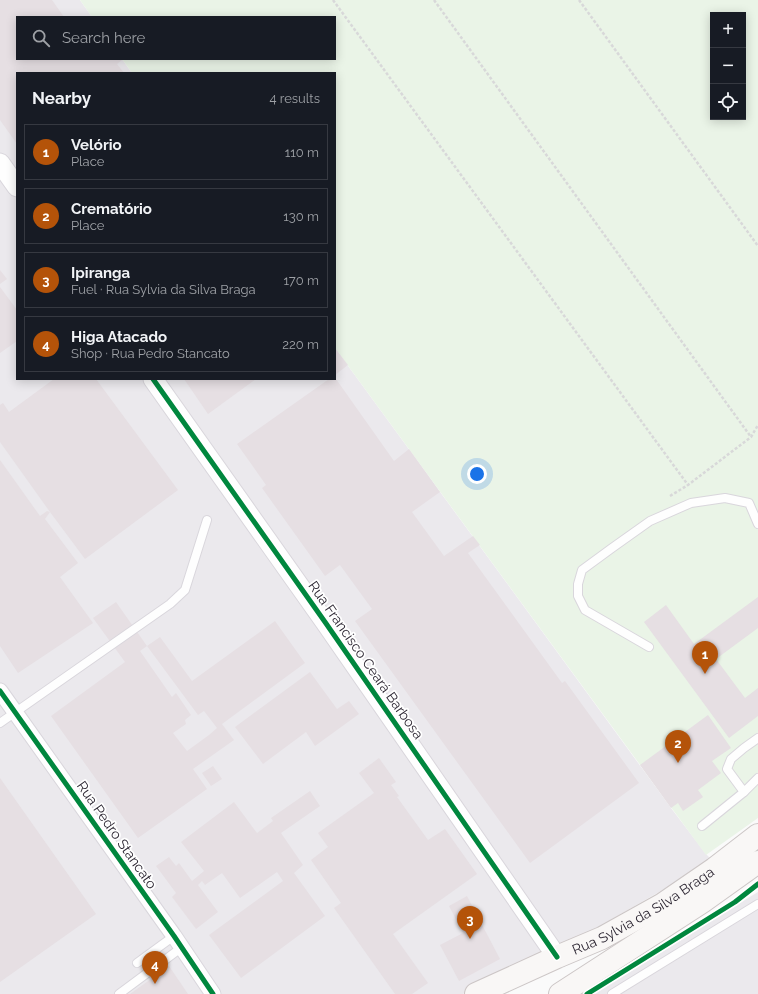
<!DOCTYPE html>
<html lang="en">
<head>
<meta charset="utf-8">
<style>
  body { margin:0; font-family:Raleway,sans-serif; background:#20242c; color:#f1f3f6 }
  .controls { position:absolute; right:12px; top:12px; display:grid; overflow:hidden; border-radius:0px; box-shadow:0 2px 10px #0003 }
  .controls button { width:36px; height:36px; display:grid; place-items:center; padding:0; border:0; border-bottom:1px solid #363941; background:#171b24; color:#f1f3f6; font:20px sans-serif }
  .you { position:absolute; left:477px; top:474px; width:14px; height:14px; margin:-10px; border:3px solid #fff; border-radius:50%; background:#1a73e8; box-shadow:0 0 0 6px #1a73e833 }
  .badge { display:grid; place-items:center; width:26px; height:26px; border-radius:50%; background:#b45309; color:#fff; font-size:13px; font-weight:700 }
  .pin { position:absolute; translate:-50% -33px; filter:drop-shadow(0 1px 2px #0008) }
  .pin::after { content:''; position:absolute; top:21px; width:14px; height:12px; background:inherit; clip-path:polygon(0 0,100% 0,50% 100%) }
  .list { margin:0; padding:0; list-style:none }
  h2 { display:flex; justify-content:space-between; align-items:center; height:52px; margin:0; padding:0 16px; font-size:17px }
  h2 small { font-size:13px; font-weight:400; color:#9ea1a6 }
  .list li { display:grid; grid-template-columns:26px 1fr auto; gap:12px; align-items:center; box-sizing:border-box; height:56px; margin:0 8px 8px; padding:0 8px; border:1px solid #363941; border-radius:0px }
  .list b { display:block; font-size:15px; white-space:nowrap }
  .list p { margin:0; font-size:13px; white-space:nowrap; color:#9ea1a6 }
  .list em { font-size:13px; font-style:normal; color:#9ea1a6 }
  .icon { flex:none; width:22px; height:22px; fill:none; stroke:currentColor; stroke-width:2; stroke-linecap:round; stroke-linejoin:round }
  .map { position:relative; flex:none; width:758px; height:994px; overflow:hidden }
  .search { position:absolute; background:#171b24; box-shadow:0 2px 10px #0003; left:16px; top:16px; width:320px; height:44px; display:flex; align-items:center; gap:10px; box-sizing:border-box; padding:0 14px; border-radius:0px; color:#9ea1a6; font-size:15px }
  .panel { position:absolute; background:#171b24; box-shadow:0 2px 10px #0003; left:16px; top:72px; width:320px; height:308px; border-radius:0px }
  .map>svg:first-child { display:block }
  .built { fill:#ebe9ed }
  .green { fill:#eaf4e7; fill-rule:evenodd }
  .building { fill:#e6dfe3 }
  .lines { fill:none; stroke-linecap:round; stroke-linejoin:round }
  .service-casing { stroke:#d9d6dc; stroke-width:10 }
  .minor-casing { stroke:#d9d6dc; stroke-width:17 }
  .tertiary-casing { stroke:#d9d6dc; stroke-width:21 }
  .primary-casing { stroke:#ccc6c6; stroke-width:24 }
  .path { stroke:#d8d8d9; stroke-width:2.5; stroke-dasharray:3 2; stroke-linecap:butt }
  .service { stroke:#fefefe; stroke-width:8 }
  .minor { stroke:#fefefe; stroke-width:15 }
  .tertiary { stroke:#fefefe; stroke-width:19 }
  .primary { stroke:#f9f7f6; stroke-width:22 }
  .cycleway-casing { stroke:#fff; stroke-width:8 }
  .cycleway { stroke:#00873e; stroke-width:5 }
  .labels { text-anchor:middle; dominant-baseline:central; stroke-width:3.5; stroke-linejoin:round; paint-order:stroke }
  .street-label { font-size:14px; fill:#2d2733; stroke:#fff }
</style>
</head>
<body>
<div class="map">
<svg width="758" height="994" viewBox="0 0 758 994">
  <rect width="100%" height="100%" fill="#fafafa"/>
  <!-- built -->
  <g class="built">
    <polygon points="0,0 80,0 92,17 17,17 17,59 122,59 132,73 17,73 17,379 335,379 335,348 671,808 706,854 713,861 612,919 589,934 463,994 0,994"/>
    <polygon points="758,892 758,994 595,994 753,895"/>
  </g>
  <!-- green -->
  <path class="green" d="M80,0H758V818L706,855L335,348V73H132L122,59H335V17H92ZM713,15H743V117H713Z"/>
  <!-- building -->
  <g class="building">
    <polygon points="0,0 52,0 64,17 17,17 17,59 123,59 117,64 124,73 17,73 17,144 0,120"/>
    <polygon points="0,270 7,279 0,284"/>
    <polygon points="0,287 17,310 17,341 0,353"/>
    <polygon points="335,348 348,365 335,375"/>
    <polygon points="54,379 96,379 178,490 85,559 50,512 45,519 78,563 60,577 93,623 18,673 0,646 0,460 40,516 47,511 50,512 0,442 0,405 3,403 9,412"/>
    <polygon points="184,379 256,379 208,414"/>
    <polygon points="329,379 336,379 394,461 409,449 440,492 412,512 444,556 473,536 480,545 468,553 562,683 565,681 639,783 530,863 355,621 372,609 340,565 325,576 262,488 266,485 237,444"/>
    <polygon points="758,597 758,628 716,659 745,698 758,688 758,716 729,738 644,622 666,605 694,644"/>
    <polygon points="116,602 147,646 140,651 172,697 176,693 191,715 185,720 186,724 173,733 187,751 209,735 217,728 204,711 198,715 147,646 160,637 192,681 275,621 305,663 222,724 234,740 193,769 207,789 138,838 51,716 125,662 93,618"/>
    <polygon points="310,672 337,709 349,701 359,714 315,746 306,732 263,764 235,727"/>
    <polygon points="708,715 731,748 712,761 721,773 698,790 703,797 683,811 678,803 671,808 640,765"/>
    <polygon points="379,758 396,782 391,785 399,796 397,797 428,840 445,829 477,874 393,934 428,983 412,994 395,994 334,908 341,903 311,860 328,847 318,833 374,793 359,773"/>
    <polygon points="213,766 222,779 211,786 202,773"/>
    <polygon points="0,778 96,914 0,982"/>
    <polygon points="310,791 320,806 281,833 303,865 294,873 325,916 241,978 209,935 283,881 277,872 240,898 222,873 205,885 202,881 198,885 218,912 196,929 172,897 176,893 156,866 169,857 176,866 179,863 192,881 204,871 181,842 234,802 257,833 273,821 271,818"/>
    <polygon points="467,896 500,959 459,981 440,945 463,933 449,906"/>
    <polygon points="169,966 188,994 130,994 158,974"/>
  </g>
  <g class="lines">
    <defs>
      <g id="service">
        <polyline points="649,647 585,610 578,596 578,584 582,570 612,548 650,521 691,503 725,498 749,503 758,524"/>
        <polyline points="0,723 170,604 185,590 207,520"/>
        <polyline points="758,738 744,748 731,759 727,769 744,792 758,778"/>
        <polyline points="702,826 744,792"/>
        <polyline points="137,963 174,936"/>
        <polyline points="119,994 181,948"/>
        <polyline points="612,994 758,904"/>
      </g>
      <polyline id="minor" points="0,691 174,936 213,994"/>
      <g id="tertiary">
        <polyline points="0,163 17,187"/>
        <polyline points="153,379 325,622 557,957"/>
      </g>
      <g id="primary">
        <path id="s1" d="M476,994L557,957L602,938L663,904L714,869L758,835"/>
        <polyline points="560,994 702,902 758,862"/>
      </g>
    </defs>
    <!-- service casing -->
    <use href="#service" class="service-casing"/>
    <!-- minor casing -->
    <use href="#minor" class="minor-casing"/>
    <!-- tertiary casing -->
    <use href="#tertiary" class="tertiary-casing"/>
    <!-- primary casing -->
    <use href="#primary" class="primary-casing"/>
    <!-- path -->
    <g class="path">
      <polyline points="333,0 688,485"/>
      <polyline points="434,0 751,437"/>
      <polyline points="579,0 758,246"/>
      <polyline points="670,496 688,485 751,437 758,425"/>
    </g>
    <!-- service -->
    <use href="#service" class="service"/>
    <!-- minor -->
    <use href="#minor" class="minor"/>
    <!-- tertiary -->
    <use href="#tertiary" class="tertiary"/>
    <!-- primary -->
    <use href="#primary" class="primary"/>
    <defs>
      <g id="cycleway">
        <polyline points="153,379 325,622 557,957"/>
        <polyline points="0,691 174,936 213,994"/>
        <polyline points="587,994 735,902 758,884"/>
      </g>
    </defs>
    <!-- cycleway casing -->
    <use href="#cycleway" class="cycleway-casing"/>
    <!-- cycleway -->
    <use href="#cycleway" class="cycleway"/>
  </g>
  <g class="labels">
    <!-- street labels -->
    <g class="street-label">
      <text transform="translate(366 660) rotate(55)">Rua Francisco Ceará Barbosa</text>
      <text transform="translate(117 835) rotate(55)">Rua Pedro Stancato</text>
      <text stroke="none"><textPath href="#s1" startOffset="187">Rua Sylvia da Silva Braga</textPath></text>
    </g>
  </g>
</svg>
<div class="controls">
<button>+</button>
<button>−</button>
<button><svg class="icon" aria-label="locate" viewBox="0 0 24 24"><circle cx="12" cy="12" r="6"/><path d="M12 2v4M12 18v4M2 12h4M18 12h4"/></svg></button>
</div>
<div class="you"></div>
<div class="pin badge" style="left:705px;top:674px">1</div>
<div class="pin badge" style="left:678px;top:763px">2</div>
<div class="pin badge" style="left:470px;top:939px">3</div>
<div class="pin badge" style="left:155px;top:984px">4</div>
<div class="search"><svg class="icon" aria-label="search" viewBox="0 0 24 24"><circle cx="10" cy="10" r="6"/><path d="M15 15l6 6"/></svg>Search here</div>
<section class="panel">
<h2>Nearby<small>4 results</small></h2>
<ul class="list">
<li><span class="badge">1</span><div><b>Velório</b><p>Place</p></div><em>110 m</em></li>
<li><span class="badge">2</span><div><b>Crematório</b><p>Place</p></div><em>130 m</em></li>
<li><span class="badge">3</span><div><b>Ipiranga</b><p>Fuel · Rua Sylvia da Silva Braga</p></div><em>170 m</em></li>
<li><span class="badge">4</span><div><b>Higa Atacado</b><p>Shop · Rua Pedro Stancato</p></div><em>220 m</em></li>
</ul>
</section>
</div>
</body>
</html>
